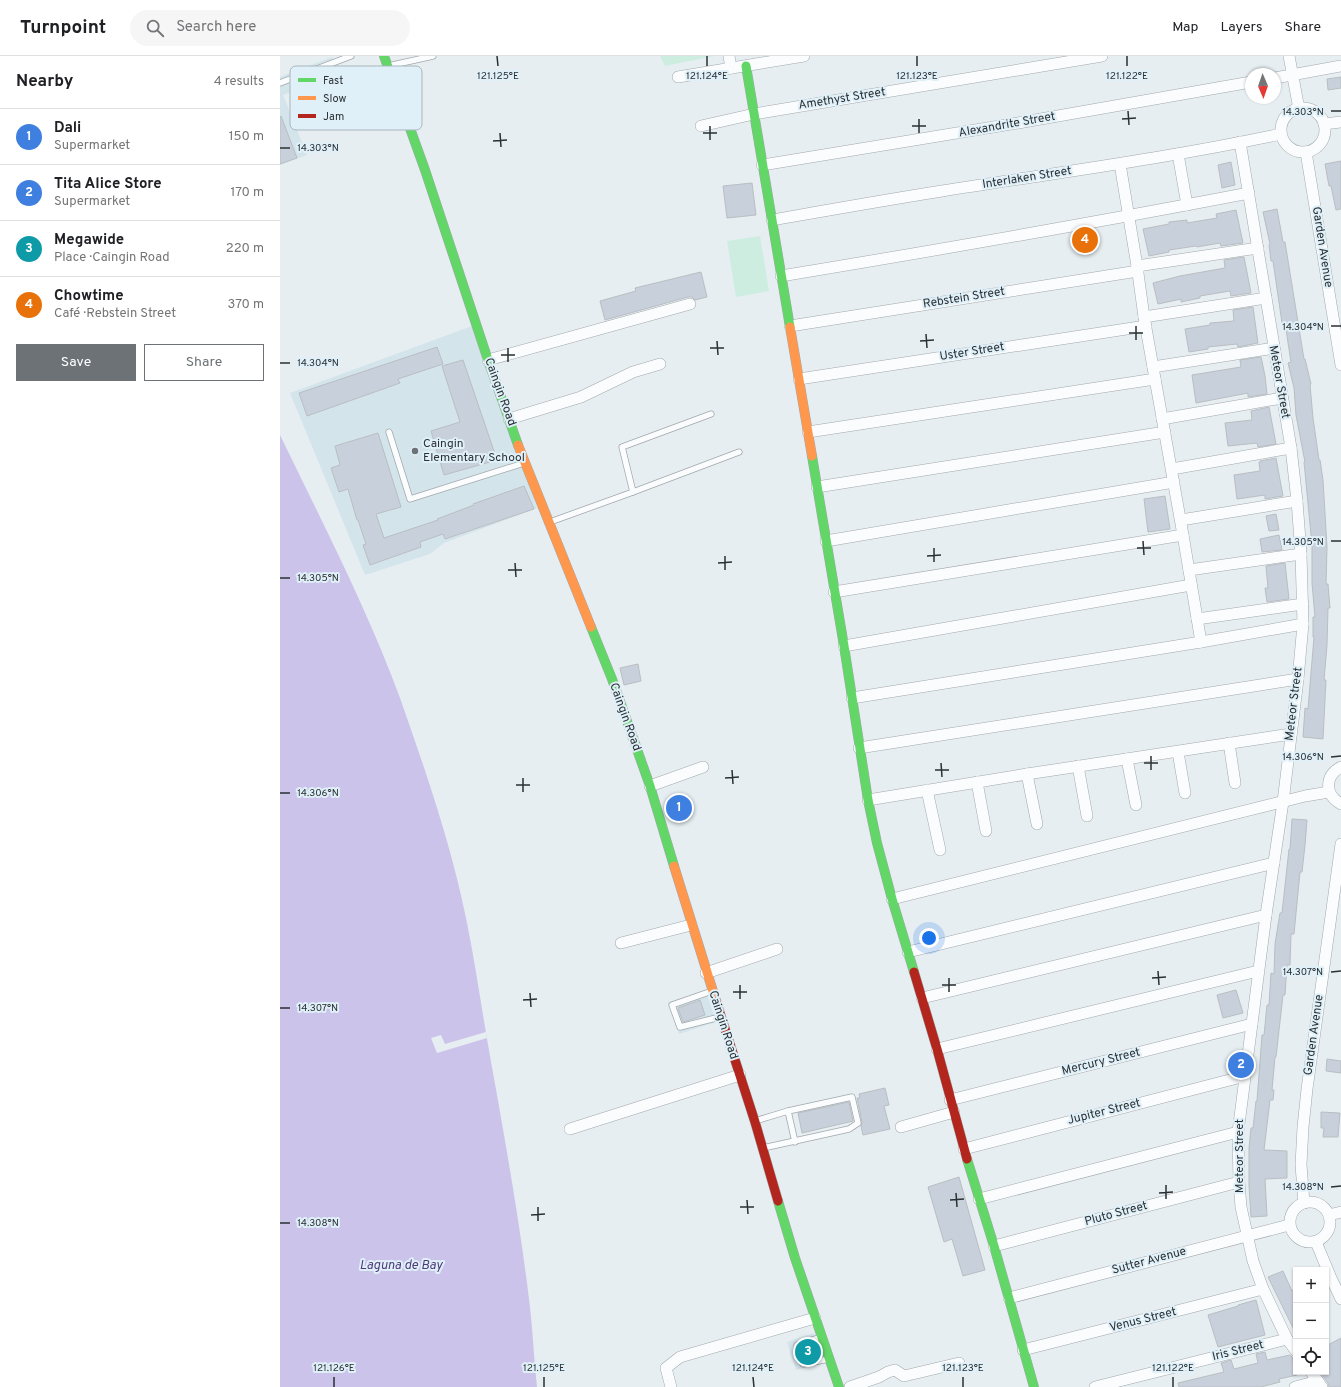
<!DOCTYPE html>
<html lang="en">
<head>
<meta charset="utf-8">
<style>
  body { margin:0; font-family:Overpass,sans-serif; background:#f6f6f6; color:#202124 }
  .controls { position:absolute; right:12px; bottom:12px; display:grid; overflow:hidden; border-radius:0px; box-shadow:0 1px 3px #0004 }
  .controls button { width:36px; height:36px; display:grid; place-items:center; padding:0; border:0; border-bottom:1px solid #e0e0e0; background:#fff; color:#202124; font:20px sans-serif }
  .compass { position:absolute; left:965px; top:12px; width:36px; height:36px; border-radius:50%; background:#fff; box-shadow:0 1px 3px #0004; rotate:178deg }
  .you { position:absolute; left:649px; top:882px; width:14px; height:14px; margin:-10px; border:3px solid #fff; border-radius:50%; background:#1a73e8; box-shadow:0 0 0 6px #1a73e833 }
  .badge { display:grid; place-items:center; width:26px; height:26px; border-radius:50%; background:#6c7276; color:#fff; font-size:13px; font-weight:700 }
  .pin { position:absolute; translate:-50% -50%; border:2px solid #fff; box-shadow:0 1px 4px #0006 }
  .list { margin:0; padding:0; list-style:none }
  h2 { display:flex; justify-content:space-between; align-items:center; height:52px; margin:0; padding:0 16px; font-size:17px }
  h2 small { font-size:13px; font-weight:400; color:#757577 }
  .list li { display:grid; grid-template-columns:26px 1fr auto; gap:12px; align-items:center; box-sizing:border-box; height:56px; padding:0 16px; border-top:1px solid #e0e0e0 }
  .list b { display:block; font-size:15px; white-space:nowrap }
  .list p { margin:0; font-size:13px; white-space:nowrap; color:#757577 }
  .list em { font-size:13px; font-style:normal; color:#757577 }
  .actions { display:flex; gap:8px; padding:12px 16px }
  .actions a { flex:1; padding:9px 0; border:1px solid #6c7276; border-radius:0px; text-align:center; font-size:14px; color:#6c7276 }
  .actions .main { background:#6c7276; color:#fff }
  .icon { flex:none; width:22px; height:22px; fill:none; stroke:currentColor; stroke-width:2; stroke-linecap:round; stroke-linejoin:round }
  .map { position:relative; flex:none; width:1061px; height:1331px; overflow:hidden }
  header { display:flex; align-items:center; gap:24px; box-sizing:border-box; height:56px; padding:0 20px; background:#fff; border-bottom:1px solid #e0e0e0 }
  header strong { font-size:19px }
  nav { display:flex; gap:22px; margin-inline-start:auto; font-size:14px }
  .search { width:280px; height:36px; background:#f6f6f6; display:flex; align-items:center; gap:10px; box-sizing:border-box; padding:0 14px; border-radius:22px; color:#757577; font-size:15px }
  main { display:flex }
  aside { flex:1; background:#fff }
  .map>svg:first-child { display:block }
  .built { fill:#d3e4eb }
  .green { fill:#cdede1 }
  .water { fill:#cbc3ea }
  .pier { fill:#e6eef2 }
  .building { fill:#c8d0db; stroke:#b9bec2 }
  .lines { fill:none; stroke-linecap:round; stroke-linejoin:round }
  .lane-casing { stroke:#a2a8ac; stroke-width:7 }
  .street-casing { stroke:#a2a8ac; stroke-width:12 }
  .fast-casing { stroke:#a2a8ac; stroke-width:10 }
  .slow-casing { stroke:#a2a8ac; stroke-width:10 }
  .jam-casing { stroke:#a2a8ac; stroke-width:10 }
  .lane { stroke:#fbfcfd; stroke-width:5.5 }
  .street { stroke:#fbfcfd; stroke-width:11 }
  .fast { stroke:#63d668; stroke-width:9 }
  .slow { stroke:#ff974d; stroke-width:9 }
  .jam { stroke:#b3261e; stroke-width:9 }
  .ticks { fill:none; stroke:#2a3033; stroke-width:1.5 }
  .poi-dot { fill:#6c7276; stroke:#e0f0f8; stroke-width:1.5 }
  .labels { text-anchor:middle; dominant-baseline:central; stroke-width:4; stroke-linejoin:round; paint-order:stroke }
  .street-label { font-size:12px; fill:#2a3033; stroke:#e0f0f8 }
  .poi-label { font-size:12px; fill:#2a3033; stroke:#e0f0f8; text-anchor:start }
  .water-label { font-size:13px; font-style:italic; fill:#513a7b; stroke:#e0f0f8 }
  .key { fill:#e0f0f8; stroke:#a9b6bd; stroke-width:1 }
  .key-label { font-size:11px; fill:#2a3033 }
  .ticks-label { font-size:10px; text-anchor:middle; fill:#2a3033; stroke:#e0f0f8; stroke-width:4; stroke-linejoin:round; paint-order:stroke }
</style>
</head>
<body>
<header>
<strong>Turnpoint</strong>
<div class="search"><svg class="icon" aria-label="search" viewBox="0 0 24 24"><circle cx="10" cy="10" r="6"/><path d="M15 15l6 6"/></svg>Search here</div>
<nav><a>Map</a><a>Layers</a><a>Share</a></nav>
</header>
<main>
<aside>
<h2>Nearby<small>4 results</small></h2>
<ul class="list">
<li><span class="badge" style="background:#3f7fe0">1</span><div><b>Dali</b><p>Supermarket</p></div><em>150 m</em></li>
<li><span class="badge" style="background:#3f7fe0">2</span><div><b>Tita Alice Store</b><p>Supermarket</p></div><em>170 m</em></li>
<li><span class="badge" style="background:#0f9aa8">3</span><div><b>Megawide</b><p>Place · Caingin Road</p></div><em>220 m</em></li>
<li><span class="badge" style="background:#e8710a">4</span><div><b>Chowtime</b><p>Café · Rebstein Street</p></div><em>370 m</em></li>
</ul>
<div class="actions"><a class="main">Save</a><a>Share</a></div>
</aside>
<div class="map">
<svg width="1061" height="1331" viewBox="0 0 1061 1331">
  <rect width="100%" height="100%" fill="#e6eef2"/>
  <!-- built -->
  <g class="built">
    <polygon points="52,1 57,18 3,39 27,99 0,109 0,21"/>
    <polygon points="192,270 257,452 164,487 150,498 85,519 10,337"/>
    <polygon points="426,935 436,966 399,978 388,946"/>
    <polygon points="534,1277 545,1307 516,1314 507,1286"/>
  </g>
  <!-- green -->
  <g class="green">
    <polygon points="380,0 434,0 385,10"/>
    <polygon points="480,180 489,235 456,241 447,185"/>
  </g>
  <!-- water -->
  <path class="water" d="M0,379C42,466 87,552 120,642C146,716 172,791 187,867C196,911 202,956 210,1000C225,1083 240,1167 250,1251C253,1278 254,1305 257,1331H0Z"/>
  <!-- pier -->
  <polygon class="pier" points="206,976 207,982 157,997 151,982 161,979 165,988"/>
  <!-- building -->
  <g class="building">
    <polygon points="1061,21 1061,32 1048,34 1047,23"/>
    <polygon points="1,60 17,102 0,108 0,61"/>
    <polygon points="1061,105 1061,153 1056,154 1051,130 1049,130 1045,108"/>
    <polygon points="951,106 955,129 942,132 938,109"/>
    <polygon points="472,127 476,159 447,162 443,130"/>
    <polygon points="997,153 1003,186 1005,186 1024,303 1025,303 1031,328 1030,329 1033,362 1039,404 1040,404 1043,424 1047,491 1046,528 1048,528 1050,552 1048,552 1047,589 1044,624 1046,624 1043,683 1023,681 1025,652 1028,653 1034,581 1033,581 1033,561 1035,561 1032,527 1032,489 1024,406 1025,406 1016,359 1014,332 1008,307 1011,306 1005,267 1002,267 993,205 991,205 989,189 990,188 983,156"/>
    <polygon points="956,154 963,187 941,190 940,187 917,191 916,190 889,194 889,196 869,200 863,173 889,168 889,166 907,164 907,167 937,162 936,158"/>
    <polygon points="964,201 971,237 951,240 950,235 920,240 920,242 901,246 901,243 878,248 873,227 900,220 945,212 944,204"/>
    <polygon points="421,216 427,241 415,244 412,241 408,241 325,264 320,245 356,235 355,232"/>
    <polygon points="973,251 978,287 958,291 957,288 928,291 928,293 909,296 905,273 930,269 930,267 954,265 953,254"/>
    <polygon points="157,291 163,308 118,323 120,327 27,360 19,337"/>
    <polygon points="981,301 985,320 987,338 968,341 968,337 916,347 912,319 961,311 960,304"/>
    <polygon points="183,304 217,404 164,419 151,375 180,366 162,310"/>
    <polygon points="989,351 996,388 978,391 977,387 948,390 945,367 972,364 971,355"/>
    <polygon points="98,377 121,451 96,458 104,482 158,464 157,463 194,449 193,448 244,430 254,453 165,483 163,478 140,486 141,491 90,509 83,489 86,488 78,464 77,464 68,433 59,436 51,412 60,409 55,390"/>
    <polygon points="996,402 1003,440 985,443 985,439 957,443 954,419 980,415 979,406 980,406 980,405"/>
    <polygon points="885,440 890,473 868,476 864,443"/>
    <polygon points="996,458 999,474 989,475 986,460"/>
    <polygon points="999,479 1002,494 982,496 980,483"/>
    <polygon points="1005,507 1009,543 987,546 985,532 988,532 986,510"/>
    <polygon points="358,608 361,625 344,629 340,612"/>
    <polygon points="1012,763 1027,764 1025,789 1022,816 1020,816 1014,878 1011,878 1010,909 1007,909 1005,939 1003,939 996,1001 995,1001 992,1034 994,1034 993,1044 990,1044 984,1094 1007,1095 1007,1122 985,1123 987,1160 971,1161 969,1129 969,1092 971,1072 973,1072 976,1045 977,1045 982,979 984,979 987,949 989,949 991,917 994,918 995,888 1000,857 1002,857 1009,793 1010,793"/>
    <polygon points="956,934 963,957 943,962 937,939"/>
    <polygon points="420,944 425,959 403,966 398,952"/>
    <polygon points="1047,1003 1061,1005 1061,1017 1046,1015"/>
    <polygon points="605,1032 609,1049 604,1050 610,1073 583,1079 581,1070 582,1066 577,1042 580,1042 579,1038"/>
    <polygon points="569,1046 573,1065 522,1077 518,1057"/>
    <polygon points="1041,1056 1060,1057 1058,1081 1043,1081 1044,1072 1041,1072"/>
    <polygon points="679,1121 705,1214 683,1220 672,1183 664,1186 648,1131"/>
    <polygon points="1003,1215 1012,1235 1016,1232 1016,1278 988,1221"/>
    <polygon points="976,1244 985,1279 938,1291 928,1259 958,1250 958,1249"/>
    <polygon points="1061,1282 1061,1331 1049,1331 1048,1327 1040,1316 1046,1316 1046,1290"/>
    <polygon points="531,1289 535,1301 526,1303 522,1292"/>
    <polygon points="985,1296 987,1304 1010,1299 1012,1301 1017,1319 999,1323 1000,1326 981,1331 899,1331 898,1327 944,1316 941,1307 951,1304 954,1313 978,1307 976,1298"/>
  </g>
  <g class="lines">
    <defs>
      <g id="lane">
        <polyline points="108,10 153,0"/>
        <polyline points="0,27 71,0"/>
        <polyline points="109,376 130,443 244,407"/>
        <polyline points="353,436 342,391 431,358"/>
        <polyline points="270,466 353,436 459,396"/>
        <polyline points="432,935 392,949 400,971 440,961"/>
        <polyline points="475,1065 508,1055"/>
        <polyline points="483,1092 569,1073 578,1067 572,1041 508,1055 515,1086"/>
        <polyline points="541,1281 517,1289 523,1308 549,1303"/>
      </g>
      <g id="street">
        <polyline points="449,0 451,12"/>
        <polyline points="1009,0 1019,53"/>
        <polyline points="398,21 524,0"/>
        <polyline points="995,22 1061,10"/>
        <circle cx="1023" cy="74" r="22"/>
        <polyline points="1044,68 1061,66"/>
        <polyline points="421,70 474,58 822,0"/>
        <polyline points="960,86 1011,392 1017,445 1021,498 1023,568 1018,623 1003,746 986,859 958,1076 959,1126 961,1151 973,1205 983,1233 1007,1283 1016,1295"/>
        <polyline points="1026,96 1061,309"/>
        <polyline points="898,98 907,149"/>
        <polyline points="840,108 857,210 864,261 903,479 921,586"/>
        <polyline points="482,109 738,67 971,26"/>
        <path d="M492,164C549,154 605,144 662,135C775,117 889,102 1001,78"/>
        <polyline points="857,210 978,192"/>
        <path d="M501,220C658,194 813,167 969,137"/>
        <polyline points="864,261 986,242"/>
        <polyline points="510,270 858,215"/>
        <polyline points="208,304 410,248"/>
        <polyline points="873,311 994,292"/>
        <polyline points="519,323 866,270"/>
        <polyline points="229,363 301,341 353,316 380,308"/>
        <polyline points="882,363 1002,342"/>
        <polyline points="528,376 875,323"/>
        <polyline points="892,413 1011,392"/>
        <polyline points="537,431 885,376"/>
        <polyline points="901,464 1017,445"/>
        <polyline points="546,485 894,426"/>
        <polyline points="909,514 1021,498"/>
        <polyline points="554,536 903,479"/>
        <polyline points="917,563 1023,548"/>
        <polyline points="564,590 911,529"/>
        <polyline points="572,642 921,586 1023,568"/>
        <polyline points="949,687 955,727"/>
        <polyline points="579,692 1018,623"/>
        <polyline points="898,696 905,737"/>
        <polyline points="847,703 856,749"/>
        <polyline points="798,710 807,760"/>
        <path d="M1061,711C1044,720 1045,739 1061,748"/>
        <polyline points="747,718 757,768"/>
        <polyline points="697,726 706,775"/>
        <polyline points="370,730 423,711"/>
        <polyline points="647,734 660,794"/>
        <polyline points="588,744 747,718 1011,678"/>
        <polyline points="612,843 1025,740 1049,736"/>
        <polyline points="341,887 411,869"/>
        <polyline points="628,896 994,807"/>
        <polyline points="426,917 497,893"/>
        <polyline points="642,942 986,859"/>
        <polyline points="657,993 978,915"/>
        <polyline points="670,1044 972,968"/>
        <polyline points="621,1071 674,1056"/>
        <polyline points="290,1073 460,1019"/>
        <polyline points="684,1093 965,1020"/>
        <polyline points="699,1143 958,1076"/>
        <circle cx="1030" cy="1166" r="20"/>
        <polyline points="1024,1147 1021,1109 1023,1071 1027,1033 1061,788"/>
        <polyline points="1049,1159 1061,1156"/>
        <polyline points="1036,1186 1051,1222 1061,1243"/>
        <polyline points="714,1190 959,1126"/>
        <polyline points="729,1242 1009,1169"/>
        <polyline points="743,1294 983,1233"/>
        <polyline points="1031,1316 1042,1331"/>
        <polyline points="391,1331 386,1312 400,1301 535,1262"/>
        <polyline points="570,1331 599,1321 608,1316 615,1314 624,1320 679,1307"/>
        <polyline points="815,1331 1007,1283"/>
        <polyline points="1015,1331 1038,1325"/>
      </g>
      <g id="fast">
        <polyline points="104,0 145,114 208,304 238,389"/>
        <polyline points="466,10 510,271"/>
        <polyline points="532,400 564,590 588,744 597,787 612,843 634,916"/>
        <polyline points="311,571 332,623 370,730 394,810"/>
        <polyline points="687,1103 714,1190 754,1331"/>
        <polyline points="498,1145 515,1202 559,1331"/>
      </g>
      <g id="slow">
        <polyline points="510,271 532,400"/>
        <polyline points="238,389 311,571"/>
        <polyline points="394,810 436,945"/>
      </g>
      <g id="jam">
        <polyline points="634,916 657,993 687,1103"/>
        <polyline points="436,945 475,1066 498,1145"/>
      </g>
    </defs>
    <!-- lane casing -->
    <use href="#lane" class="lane-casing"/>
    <!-- street casing -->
    <use href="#street" class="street-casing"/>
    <!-- fast casing -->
    <use href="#fast" class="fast-casing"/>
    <!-- slow casing -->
    <use href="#slow" class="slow-casing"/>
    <!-- jam casing -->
    <use href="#jam" class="jam-casing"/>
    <!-- lane -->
    <use href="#lane" class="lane"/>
    <!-- street -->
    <use href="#street" class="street"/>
    <!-- fast -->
    <use href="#fast" class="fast"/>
    <!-- slow -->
    <use href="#slow" class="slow"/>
    <!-- jam -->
    <use href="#jam" class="jam"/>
  </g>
  <!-- ticks -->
  <path class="ticks" d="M217,0L218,10M427,0V10M637,0V10M847,0V10M848,55L849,69M1051,55H1061M639,63V77M842,63L856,62M430,70V84M632,70H646M220,77L221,91M423,77H437M213,85L227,84M0,92H10M856,270V284M1051,270H1061M849,277H863M646,278L647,292M437,285L438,299M640,285L654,284M228,292V306M430,292H444M221,299H235M0,307H10M863,485L864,499M1051,485H1061M654,492V506M857,492H871M445,500V514M647,500L661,499M235,507L236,521M438,507L452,506M228,514H242M0,522H10M871,700V714M1051,701L1061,700M661,707L662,721M864,707H878M452,714L453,728M655,714H669M243,722V736M445,722L459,721M236,729H250M0,737H10M878,915L879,929M1051,916L1061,915M669,922V936M872,922L886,921M460,929V943M662,929H676M453,936H467M250,937L251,951M243,944L257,943M0,952H10M886,1129V1143M1051,1131L1061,1130M676,1137L677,1151M879,1137L893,1136M467,1144L468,1158M670,1144L684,1143M258,1151V1165M460,1151H474M251,1159L265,1158M0,1167H10M54,1321V1331M264,1321V1331M473,1321L474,1331M683,1321V1331M893,1321V1331"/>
  <!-- markers -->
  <circle class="poi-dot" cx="135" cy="395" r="4"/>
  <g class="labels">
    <!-- street labels -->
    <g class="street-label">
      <text transform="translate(562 43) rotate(-9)">Amethyst Street</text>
      <text transform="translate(727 69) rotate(-10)">Alexandrite Street</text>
      <text transform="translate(747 122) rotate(-9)">Interlaken Street</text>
      <text transform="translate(1042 191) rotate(81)">Garden Avenue</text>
      <text transform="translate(684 242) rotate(-9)">Rebstein Street</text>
      <text transform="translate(692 296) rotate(-9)">Uster Street</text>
      <text transform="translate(999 326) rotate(80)">Meteor Street</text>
      <text transform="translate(220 336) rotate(70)">Caingin Road</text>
      <text transform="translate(1014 648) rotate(-83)">Meteor Street</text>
      <text transform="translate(345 661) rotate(70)">Caingin Road</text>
      <text transform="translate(443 969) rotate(72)">Caingin Road</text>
      <text transform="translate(1034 979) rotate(-82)">Garden Avenue</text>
      <text transform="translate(821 1006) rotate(-14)">Mercury Street</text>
      <text transform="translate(824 1056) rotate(-14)">Jupiter Street</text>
      <text transform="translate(960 1100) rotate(-90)">Meteor Street</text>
      <text transform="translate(836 1158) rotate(-15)">Pluto Street</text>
      <text transform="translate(869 1205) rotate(-15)">Sutter Avenue</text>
      <text transform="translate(863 1264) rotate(-14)">Venus Street</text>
      <text transform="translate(958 1295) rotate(-14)">Iris Street</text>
    </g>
    <!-- poi labels -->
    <g class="poi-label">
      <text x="143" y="388">Caingin<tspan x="143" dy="14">Elementary School</tspan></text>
    </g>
    <!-- water labels -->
    <g class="water-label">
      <text x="121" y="1210">Laguna de Bay</text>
    </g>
  </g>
  <!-- legend -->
  <rect x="10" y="10" width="132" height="64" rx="6" class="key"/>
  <rect x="18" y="22" width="18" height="4" fill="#63d668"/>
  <rect x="18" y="40" width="18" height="4" fill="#ff974d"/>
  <rect x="18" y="58" width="18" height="4" fill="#b3261e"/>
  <g class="key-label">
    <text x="43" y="28">Fast</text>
    <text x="43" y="46">Slow</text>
    <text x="43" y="64">Jam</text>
  </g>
  <g class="ticks-label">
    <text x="218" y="23">121.125°E</text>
    <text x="427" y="23">121.124°E</text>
    <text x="637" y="23">121.123°E</text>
    <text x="847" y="23">121.122°E</text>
    <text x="1023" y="59">14.303°N</text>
    <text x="38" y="95">14.303°N</text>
    <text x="1023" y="274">14.304°N</text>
    <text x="38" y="310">14.304°N</text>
    <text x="1023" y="489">14.305°N</text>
    <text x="38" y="525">14.305°N</text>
    <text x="1023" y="704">14.306°N</text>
    <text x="38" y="740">14.306°N</text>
    <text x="1023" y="919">14.307°N</text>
    <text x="38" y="955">14.307°N</text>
    <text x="1023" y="1134">14.308°N</text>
    <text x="38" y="1170">14.308°N</text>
    <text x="54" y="1315">121.126°E</text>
    <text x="264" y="1315">121.125°E</text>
    <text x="473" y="1315">121.124°E</text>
    <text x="683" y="1315">121.123°E</text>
    <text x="893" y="1315">121.122°E</text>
  </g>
</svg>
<div class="controls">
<button>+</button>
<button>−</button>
<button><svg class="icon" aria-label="locate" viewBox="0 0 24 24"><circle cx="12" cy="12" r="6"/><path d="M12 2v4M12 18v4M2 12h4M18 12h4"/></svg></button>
</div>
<svg class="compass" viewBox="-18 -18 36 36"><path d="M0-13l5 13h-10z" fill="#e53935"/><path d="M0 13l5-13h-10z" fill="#757577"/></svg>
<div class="you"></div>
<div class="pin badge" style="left:399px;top:752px;background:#3f7fe0">1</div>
<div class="pin badge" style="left:961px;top:1009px;background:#3f7fe0">2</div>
<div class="pin badge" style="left:528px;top:1296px;background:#0f9aa8">3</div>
<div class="pin badge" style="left:805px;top:184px;background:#e8710a">4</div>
</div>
</main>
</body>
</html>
